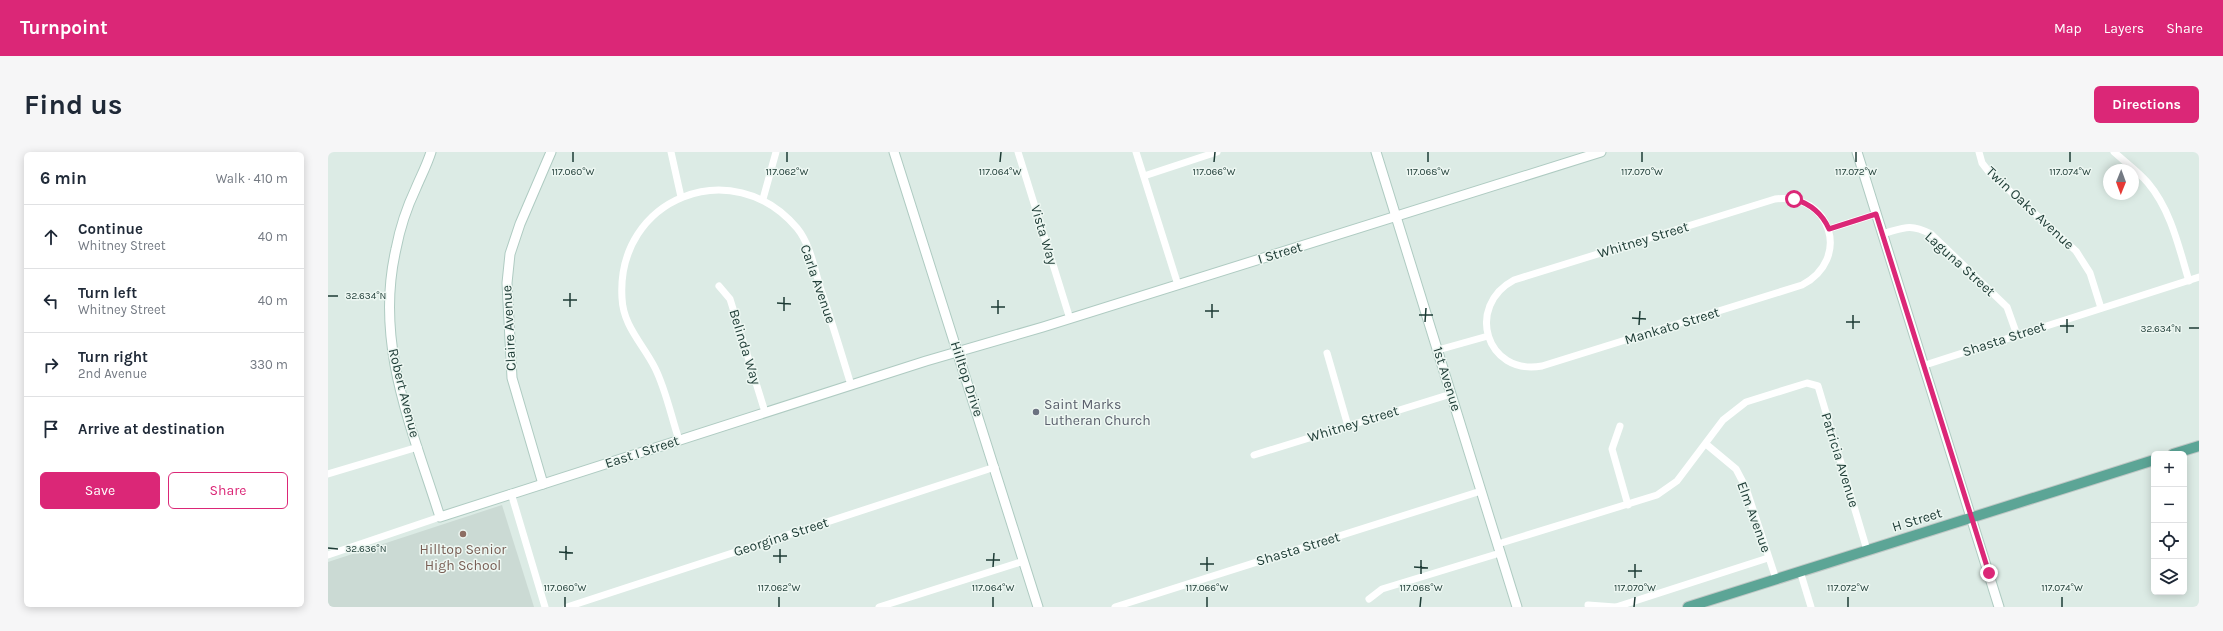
<!DOCTYPE html>
<html lang="en">
<head>
<meta charset="utf-8">
<style>
  body { margin:0; font-family:Karla,sans-serif; background:#f6f6f7; color:#1f2937 }
  .controls { position:absolute; right:12px; bottom:12px; display:grid; overflow:hidden; border-radius:6px; box-shadow:0 2px 10px #0003 }
  .controls button { width:36px; height:36px; display:grid; place-items:center; padding:0; border:0; border-bottom:1px solid #e0e1e3; background:#fff; color:#1f2937; font:20px sans-serif }
  .compass { position:absolute; left:1775px; top:12px; width:36px; height:36px; border-radius:50%; background:#fff; box-shadow:0 2px 10px #0003; rotate:181deg }
  .stop { position:absolute; width:12px; height:12px; margin:-9px; border:3px solid #db2777; border-radius:50%; background:#fff }
  .stop.end { background:#db2777; border-color:#fff; box-shadow:0 1px 4px #0008 }
  .list { margin:0; padding:0; list-style:none }
  h2 { display:flex; justify-content:space-between; align-items:center; height:52px; margin:0; padding:0 16px; font-size:17px }
  h2 small { font-size:13px; font-weight:400; color:#747a83 }
  .list li { display:grid; grid-template-columns:26px 1fr auto; gap:12px; align-items:center; box-sizing:border-box; height:64px; padding:0 16px; border-top:1px solid #e0e1e3 }
  .list b { display:block; font-size:15px; white-space:nowrap }
  .list p { margin:0; font-size:13px; white-space:nowrap; color:#747a83 }
  .list em { font-size:13px; font-style:normal; color:#747a83 }
  .actions { display:flex; gap:8px; padding:12px 16px }
  .actions a { flex:1; padding:9px 0; border:1px solid #db2777; border-radius:6px; text-align:center; font-size:14px; color:#db2777 }
  .actions .main { background:#db2777; color:#fff }
  .icon { flex:none; width:22px; height:22px; fill:none; stroke:currentColor; stroke-width:2; stroke-linecap:round; stroke-linejoin:round }
  .map { position:relative; flex:none; width:1871px; height:455px; overflow:hidden; border-radius:6px }
  header { display:flex; align-items:center; gap:24px; box-sizing:border-box; height:56px; padding:0 20px; background:#db2777; color:#fff }
  header strong { font-size:19px }
  nav { display:flex; gap:22px; margin-inline-start:auto; font-size:14px }
  .intro { display:flex; align-items:center; justify-content:space-between; box-sizing:border-box; height:96px; padding:0 24px }
  h1 { margin:0; font-size:28px }
  .button { padding:10px 18px; border-radius:6px; background:#db2777; color:#fff; font-size:14px; font-weight:700 }
  main { display:flex; gap:24px; padding:0 24px }
  aside { flex:1; background:#fff; border-radius:6px; box-shadow:0 2px 10px #0003 }
  .map>svg:first-child { display:block }
  .built { fill:#cbdad4 }
  .lines { fill:none; stroke-linecap:round; stroke-linejoin:round }
  .secondary-casing { stroke:#afcbc2; stroke-width:11 }
  .primary-casing { stroke:#c0c8c6; stroke-width:12 }
  .street { stroke:#fff; stroke-width:7 }
  .secondary { stroke:#fff; stroke-width:9 }
  .primary { stroke:#5ca596; stroke-width:10 }
  .route { stroke:#db2777; stroke-width:5 }
  .ticks { fill:none; stroke:#1d3b35; stroke-width:1.5 }
  .worship-dot { fill:#6b7280; stroke:#edf7f2; stroke-width:1.5 }
  .education-dot { fill:#8d6e63; stroke:#edf7f2; stroke-width:1.5 }
  .labels { text-anchor:middle; dominant-baseline:central; stroke-width:3; stroke-linejoin:round; paint-order:stroke }
  .street-label { font-size:14px; fill:#1d3b35; stroke:#edf7f2 }
  .worship-label { font-size:14px; fill:#5b616d; stroke:#edf7f2; text-anchor:start }
  .education-label { font-size:14px; fill:#785e54; stroke:#edf7f2 }
  .ticks-label { font-size:10px; text-anchor:middle; fill:#1d3b35; stroke:#edf7f2; stroke-width:3; stroke-linejoin:round; paint-order:stroke }
</style>
</head>
<body>
<header>
<strong>Turnpoint</strong>
<nav><a>Map</a><a>Layers</a><a>Share</a></nav>
</header>
<div class="intro"><h1>Find us</h1><a class="button">Directions</a></div>
<main>
<aside>
<h2>6 min<small>Walk · 410 m</small></h2>
<ul class="list">
<li><svg class="icon" aria-label="ahead" viewBox="0 0 24 24"><path d="M12 20V5M6 11l6-6 6 6"/></svg><div><b>Continue</b><p>Whitney Street</p></div><em>40 m</em></li>
<li><svg class="icon" aria-label="left" viewBox="0 0 24 24"><path d="M17 20v-9H6M10 6l-5 5 5 5"/></svg><div><b>Turn left</b><p>Whitney Street</p></div><em>40 m</em></li>
<li><svg class="icon" aria-label="right" viewBox="0 0 24 24"><path d="M7 20v-9h11M14 6l5 5-5 5"/></svg><div><b>Turn right</b><p>2nd Avenue</p></div><em>330 m</em></li>
<li><svg class="icon" aria-label="arrive" viewBox="0 0 24 24"><path d="M6 21V4h12l-3 4 3 4H6"/></svg><div><b>Arrive at destination</b></div></li>
</ul>
<div class="actions"><a class="main">Save</a><a>Share</a></div>
</aside>
<div class="map">
<svg width="1871" height="455" viewBox="0 0 1871 455">
  <rect width="100%" height="100%" fill="#dcebe5"/>
  <!-- built -->
  <polygon class="built" points="174,353 206,455 0,455 0,410"/>
  <g class="lines">
    <defs>
      <g id="secondary">
        <path d="M103,0C99,13 93,24 88,36C79,55 72,76 68,97C46,192 84,276 112,365L598,209L715,175L1273,0"/>
        <polyline points="566,0 710,455"/>
        <polyline points="1048,0 1189,455"/>
        <polyline points="1529,0 1671,455"/>
        <polyline points="215,332 184,226 179,131 182,102 192,72 223,0"/>
      </g>
      <g id="primary">
        <polyline points="1845,302 1871,294"/>
        <polyline points="1360,455 1826,308"/>
      </g>
    </defs>
    <!-- secondary casing -->
    <use href="#secondary" class="secondary-casing"/>
    <!-- primary casing -->
    <use href="#primary" class="primary-casing"/>
    <!-- street -->
    <g class="street">
      <polyline points="343,0 353,45"/>
      <polyline points="690,0 742,167"/>
      <polyline points="808,0 850,133"/>
      <polyline points="1651,0 1654,11 1661,20 1748,99 1762,121 1773,156"/>
      <path d="M1786,0C1797,10 1811,20 1820,31C1843,58 1851,96 1861,129"/>
      <polyline points="816,24 889,0"/>
      <polyline points="435,47 448,0"/>
      <path d="M1447,47C1503,40 1524,107 1474,133L1214,214C1158,224 1137,154 1186,128Z"/>
      <polyline points="1501,77 1548,62"/>
      <path d="M1554,82C1576,76 1581,71 1603,82L1679,155L1689,183"/>
      <polyline points="391,134 402,147 437,260"/>
      <polyline points="1110,198 1160,184"/>
      <polyline points="999,201 1020,274"/>
      <polyline points="1597,213 1871,125"/>
      <polyline points="1292,274 1284,297 1300,353"/>
      <path d="M351,288C343,264 338,238 327,216C315,192 295,174 294,146C288,46 405,0 469,76C482,92 486,115 492,135C503,167 513,200 523,233"/>
      <polyline points="1378,292 1408,317 1418,336 1448,427"/>
      <polyline points="926,303 1123,242"/>
      <polyline points="0,322 90,295"/>
      <polyline points="183,341 217,455"/>
      <polyline points="1170,392 1329,343 1349,329 1395,268 1418,250 1479,231 1490,234 1539,398"/>
      <polyline points="0,403 112,365"/>
      <polyline points="1472,419 1483,455"/>
      <polyline points="1041,447 1054,437 1172,401"/>
      <polyline points="1260,453 1287,455"/>
      <polyline points="239,455 667,315"/>
      <polyline points="551,455 696,409"/>
      <polyline points="787,455 1153,339"/>
      <polyline points="1288,455 1440,406"/>
    </g>
    <!-- secondary -->
    <use href="#secondary" class="secondary"/>
    <!-- primary -->
    <use href="#primary" class="primary"/>
  </g>
  <g class="lines">
    <!-- route -->
    <path class="route" d="M1466,47C1483,52 1494,61 1501,77L1548,62L1661,421"/>
  </g>
  <!-- ticks -->
  <path class="ticks" d="M245,10V0M459,10V0M672,10L673,0M886,10L887,0M1100,10V0M1314,10V0M1528,10V0M1742,10V0M0,144H10M235,148H249M449,151L463,152M242,155V141M663,155H677M456,159V145M877,159H891M670,162V148M1091,163H1105M884,166V152M1304,166L1318,167M1097,170L1098,156M1518,170H1532M1311,173L1312,159M1732,174H1746M1861,176H1871M1525,177V163M1739,181V167M0,396L10,397M231,400L245,401M445,404H459M238,408V394M658,408H672M452,411V397M872,412H886M665,415L666,401M1086,415L1100,416M879,419V405M1300,419H1314M1093,422V408M1307,426V412M237,455V445M451,455V445M665,455V445M879,455V445M1092,455L1093,445M1306,455L1307,445M1520,455V445M1734,455V445"/>
  <!-- markers -->
  <circle class="worship-dot" cx="708" cy="260" r="4"/>
  <circle class="education-dot" cx="135" cy="382" r="4"/>
  <g class="labels">
    <!-- street labels -->
    <g class="street-label">
      <text transform="translate(1702 56) rotate(43)">Twin Oaks Avenue</text>
      <text transform="translate(716 83) rotate(73)">Vista Way</text>
      <text transform="translate(1315 88) rotate(-17)">Whitney Street</text>
      <text transform="translate(952 101) rotate(-17)">I Street</text>
      <text transform="translate(1632 112) rotate(42)">Laguna Street</text>
      <text transform="translate(490 132) rotate(71)">Carla Avenue</text>
      <text transform="translate(1344 174) rotate(-17)">Mankato Street</text>
      <text transform="translate(181 176) rotate(-93)">Claire Avenue</text>
      <text transform="translate(1676 187) rotate(-18)">Shasta Street</text>
      <text transform="translate(417 195) rotate(73)">Belinda Way</text>
      <text transform="translate(639 227) rotate(72)">Hilltop Drive</text>
      <text transform="translate(1119 227) rotate(73)">1st Avenue</text>
      <text transform="translate(76 241) rotate(76)">Robert Avenue</text>
      <text transform="translate(1025 272) rotate(-17)">Whitney Street</text>
      <text transform="translate(314 300) rotate(-18)">East I Street</text>
      <text transform="translate(1512 308) rotate(73)">Patricia Avenue</text>
      <text transform="translate(1426 365) rotate(70)">Elm Avenue</text>
      <text transform="translate(1589 368) rotate(-17)">H Street</text>
      <text transform="translate(453 385) rotate(-18)">Georgina Street</text>
      <text transform="translate(970 397) rotate(-17)">Shasta Street</text>
    </g>
    <!-- worship labels -->
    <g class="worship-label">
      <text x="716" y="252">Saint Marks<tspan x="716" dy="16">Lutheran Church</tspan></text>
    </g>
    <!-- education labels -->
    <g class="education-label">
      <text x="135" y="397">Hilltop Senior<tspan x="135" dy="16">High School</tspan></text>
    </g>
  </g>
  <g class="ticks-label">
    <text x="245" y="23">117.060°W</text>
    <text x="459" y="23">117.062°W</text>
    <text x="672" y="23">117.064°W</text>
    <text x="886" y="23">117.066°W</text>
    <text x="1100" y="23">117.068°W</text>
    <text x="1314" y="23">117.070°W</text>
    <text x="1528" y="23">117.072°W</text>
    <text x="1742" y="23">117.074°W</text>
    <text x="38" y="147">32.634°N</text>
    <text x="1833" y="180">32.634°N</text>
    <text x="38" y="400">32.636°N</text>
    <text x="237" y="439">117.060°W</text>
    <text x="451" y="439">117.062°W</text>
    <text x="665" y="439">117.064°W</text>
    <text x="879" y="439">117.066°W</text>
    <text x="1093" y="439">117.068°W</text>
    <text x="1307" y="439">117.070°W</text>
    <text x="1520" y="439">117.072°W</text>
    <text x="1734" y="439">117.074°W</text>
  </g>
</svg>
<div class="controls">
<button>+</button>
<button>−</button>
<button><svg class="icon" aria-label="locate" viewBox="0 0 24 24"><circle cx="12" cy="12" r="6"/><path d="M12 2v4M12 18v4M2 12h4M18 12h4"/></svg></button>
<button><svg class="icon" aria-label="layers" viewBox="0 0 24 24"><path d="M12 4l9 5-9 5-9-5zM3 14l9 5 9-5"/></svg></button>
</div>
<svg class="compass" viewBox="-18 -18 36 36"><path d="M0-13l5 13h-10z" fill="#e53935"/><path d="M0 13l5-13h-10z" fill="#747a83"/></svg>
<div class="stop" style="left:1466px;top:47px"></div>
<div class="stop end" style="left:1661px;top:421px"></div>
</div>
</main>
</body>
</html>
